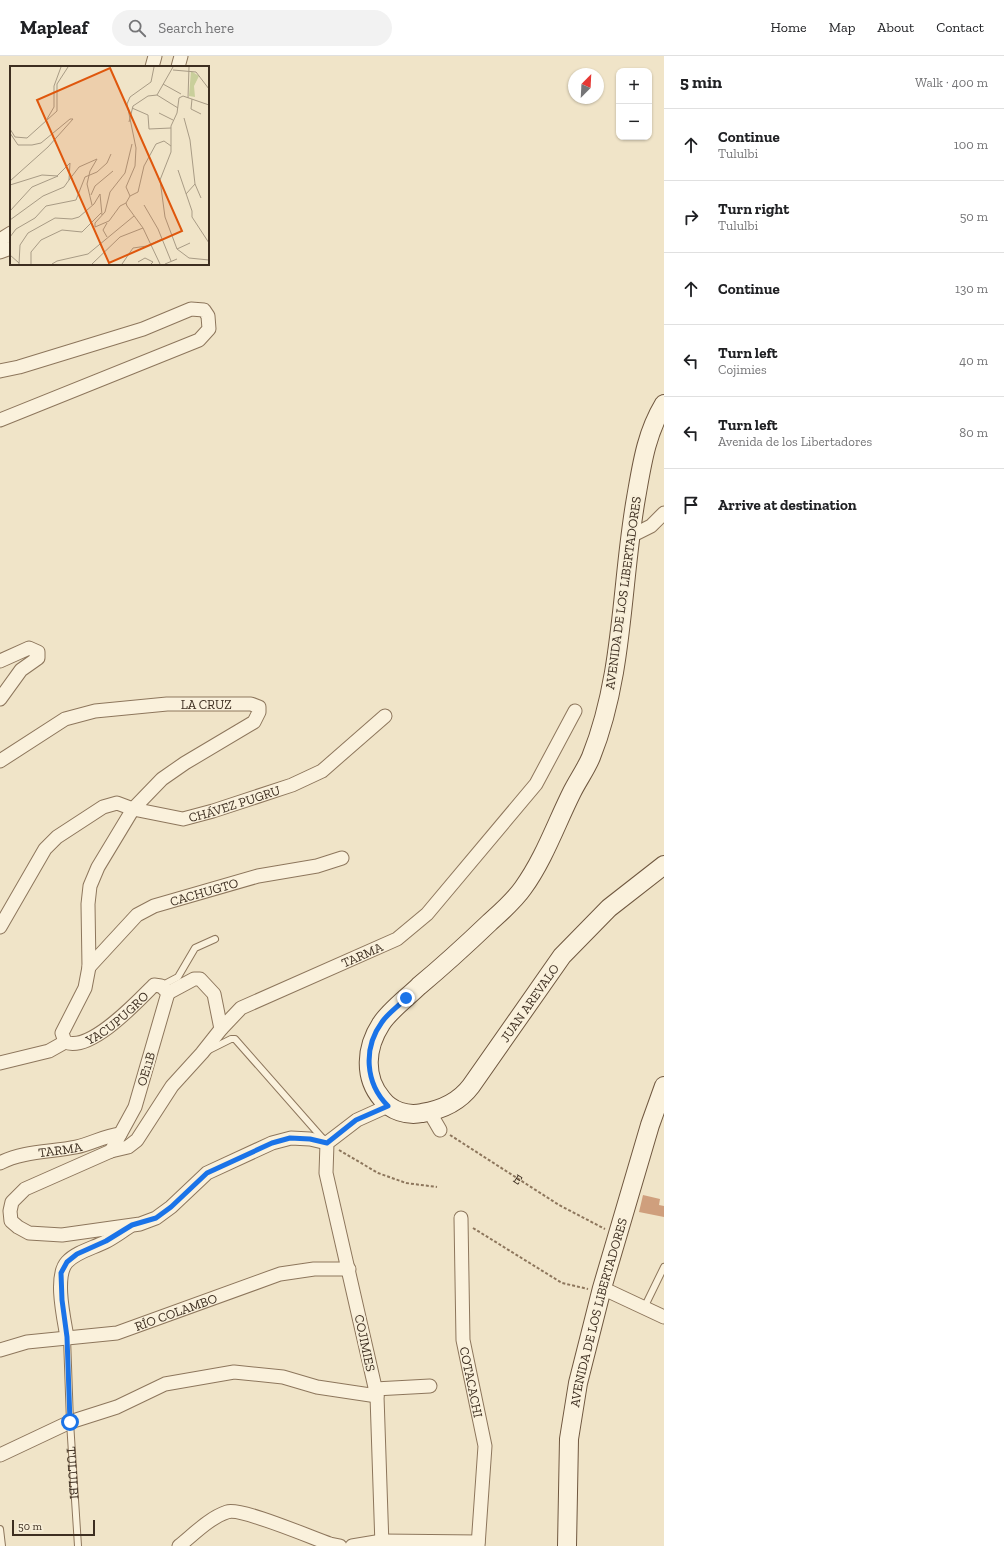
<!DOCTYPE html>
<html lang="en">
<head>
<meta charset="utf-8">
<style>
  body { margin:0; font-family:"Zilla Slab",serif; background:#f2f2f2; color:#202124 }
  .controls { position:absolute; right:12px; top:12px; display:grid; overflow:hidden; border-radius:8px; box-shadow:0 1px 3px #0004 }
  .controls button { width:36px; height:36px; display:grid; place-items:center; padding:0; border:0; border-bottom:1px solid #e0e0e0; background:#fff; color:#202124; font:20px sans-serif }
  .compass { position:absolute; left:568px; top:12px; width:36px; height:36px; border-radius:50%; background:#fff; box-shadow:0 1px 3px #0004; rotate:24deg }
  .scale { position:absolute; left:12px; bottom:10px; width:83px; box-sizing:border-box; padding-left:4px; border:2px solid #3d2e20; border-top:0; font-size:11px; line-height:14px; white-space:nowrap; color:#3d2e20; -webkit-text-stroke:3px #f7eed8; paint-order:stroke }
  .stop { position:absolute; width:12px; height:12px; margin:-9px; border:3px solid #1a73e8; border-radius:50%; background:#fff }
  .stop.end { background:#1a73e8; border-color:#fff; box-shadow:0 1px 4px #0008 }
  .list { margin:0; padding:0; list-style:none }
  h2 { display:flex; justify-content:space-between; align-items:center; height:52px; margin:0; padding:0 16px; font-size:17px }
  h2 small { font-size:13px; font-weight:400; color:#757577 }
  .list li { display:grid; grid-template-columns:26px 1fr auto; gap:12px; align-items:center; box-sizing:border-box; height:72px; padding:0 16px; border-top:1px solid #e0e0e0 }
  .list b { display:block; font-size:15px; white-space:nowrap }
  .list p { margin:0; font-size:13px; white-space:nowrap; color:#757577 }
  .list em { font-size:13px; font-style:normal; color:#757577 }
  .icon { flex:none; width:22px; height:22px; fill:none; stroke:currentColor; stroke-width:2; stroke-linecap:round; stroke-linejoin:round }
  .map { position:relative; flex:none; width:664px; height:1490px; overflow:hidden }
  header { display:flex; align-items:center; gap:24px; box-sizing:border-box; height:56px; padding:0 20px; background:#fff; border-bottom:1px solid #e0e0e0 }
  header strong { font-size:19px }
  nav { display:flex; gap:22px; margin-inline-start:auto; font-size:14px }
  .search { width:280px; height:36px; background:#f2f2f2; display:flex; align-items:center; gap:10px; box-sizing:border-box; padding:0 14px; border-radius:22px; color:#757577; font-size:15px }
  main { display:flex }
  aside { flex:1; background:#fff }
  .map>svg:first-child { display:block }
  .building { fill:#cf9f7d }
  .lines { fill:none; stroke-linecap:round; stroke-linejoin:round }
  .lane-casing { stroke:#8d765c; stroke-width:8 }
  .street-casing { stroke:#8d765c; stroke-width:15 }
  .secondary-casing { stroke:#6f573f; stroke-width:20 }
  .path { stroke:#8d765c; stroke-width:2; stroke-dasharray:3 2; stroke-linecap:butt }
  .lane { stroke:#faf1dc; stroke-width:6 }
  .street { stroke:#faf1dc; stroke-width:13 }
  .secondary { stroke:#faf1dc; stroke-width:18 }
  .route { stroke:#1a73e8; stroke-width:5 }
  .labels { text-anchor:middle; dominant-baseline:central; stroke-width:4; stroke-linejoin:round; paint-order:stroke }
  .street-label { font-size:13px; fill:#3d2e20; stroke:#f7eed8 }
  .inset-road { fill:none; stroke:#a89b85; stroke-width:1 }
  .view { fill:#df570d; fill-opacity:0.15; stroke:#df570d; stroke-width:2 }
  .inset-edge { fill:none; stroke:#3d2e20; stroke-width:2 }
</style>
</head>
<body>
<header>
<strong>Mapleaf</strong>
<div class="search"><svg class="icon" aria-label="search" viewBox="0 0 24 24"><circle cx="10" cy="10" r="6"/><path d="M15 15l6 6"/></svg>Search here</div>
<nav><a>Home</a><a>Map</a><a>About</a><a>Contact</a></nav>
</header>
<main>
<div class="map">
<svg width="664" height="1490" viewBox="0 0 664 1490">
  <rect width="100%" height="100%" fill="#f0e4c8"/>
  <!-- building -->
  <polygon class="building" points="643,1139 660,1143 659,1149 664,1150 664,1161 639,1156"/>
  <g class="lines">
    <defs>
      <g id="lane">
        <polyline points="161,930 178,921 195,892 215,883"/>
        <polyline points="207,995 231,983 235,983 324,1084"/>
        <polyline points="644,1252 664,1211"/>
        <path id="s2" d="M67,1282L70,1366L78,1490"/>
        <polyline points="0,1473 2,1490"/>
      </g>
      <g id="street">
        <polyline points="152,11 155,0"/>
        <polyline points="178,11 181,0"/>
        <polyline points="0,184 11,177"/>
        <polyline points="0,196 11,192"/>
        <polyline points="0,315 19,311 143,273 191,253 204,254 208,260 209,273 199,284 0,364"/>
        <polyline points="629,481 651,470 664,457"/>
        <polyline points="0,605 29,592 38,596 38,602 21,614 0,643"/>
        <path id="s3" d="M0,705L65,663L95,655L167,648H251L259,651V656L254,666L185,707L162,723L133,753L98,811L90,830L88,848L89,911L85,932L62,977L65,986"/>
        <path id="s4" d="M0,871L45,793L57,781L103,751L117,747L133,753L183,763L213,755L292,729L322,715L385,660"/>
        <path id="s5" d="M89,911L137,859L154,850L258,820L317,810L342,802"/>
        <polyline points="168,937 194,923 200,923 214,938 221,973"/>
        <path id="s6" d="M65,986C90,997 137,946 154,929L161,930L168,937L135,1051L111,1095"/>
        <polyline points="0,1007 49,995 65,986"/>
        <polyline points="429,1055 440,1074"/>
        <path id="s7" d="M327,1087L310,1083L291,1082L272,1087L207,1117L171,1151L156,1162L140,1168L62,1179L29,1177L18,1171L11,1165L10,1155L12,1146L25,1133L111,1095L128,1091L137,1084L172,1030L202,997L221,973L241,952L397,883L427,858L536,728L575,655"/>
        <path id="s8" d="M0,1107C22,1095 52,1096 76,1091C91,1088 104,1080 120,1078"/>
        <path id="s9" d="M461,1162L463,1284L485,1390L478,1490"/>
        <polyline points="602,1232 664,1261"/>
        <path d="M67,1281C64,1263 54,1220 67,1206C76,1196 93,1192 105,1186C113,1182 121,1176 129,1171"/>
        <path id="s10" d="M0,1294L27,1286L117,1277L280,1218L314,1213H349"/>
        <polyline points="375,1333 430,1330"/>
        <polyline points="0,1399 70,1366 117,1351 165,1328 234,1316 283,1321 317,1331 377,1340"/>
        <path d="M179,1490C193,1479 209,1462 227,1456C241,1451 312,1482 330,1488L340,1490"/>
        <polyline points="352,1490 382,1485 478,1486"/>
        <polyline points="382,1490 377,1340 326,1117 327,1087 357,1064 388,1050"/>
      </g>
      <g id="secondary">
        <path id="s11" d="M664,348C646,378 642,408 636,442C621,527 624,619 591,701C586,713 578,724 572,736C556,768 544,803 523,832C514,845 501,856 489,867C466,889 443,910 419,930C408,941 389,955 381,968C366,991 363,1021 382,1043C391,1055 407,1060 422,1057C441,1054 459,1046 471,1030L562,900L609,852L664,809"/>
        <path id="s12" d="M567,1490L569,1383L578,1327L602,1232L650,1069L664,1030"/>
      </g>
    </defs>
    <!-- lane casing -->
    <use href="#lane" class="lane-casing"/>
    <!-- street casing -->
    <use href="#street" class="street-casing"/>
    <!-- secondary casing -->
    <use href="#secondary" class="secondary-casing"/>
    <!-- path -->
    <g class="path">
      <path id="s1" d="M450,1079L559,1149L605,1173"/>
      <polyline points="339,1094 378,1117 406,1127 437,1131"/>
      <polyline points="473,1172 562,1227 588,1233"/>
    </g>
    <!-- lane -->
    <use href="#lane" class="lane"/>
    <!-- street -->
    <use href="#street" class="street"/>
    <!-- secondary -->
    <use href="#secondary" class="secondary"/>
  </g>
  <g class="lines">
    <!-- route -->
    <path class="route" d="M70,1366L67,1281L62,1244L61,1217L67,1206L77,1198L106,1185L132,1169L156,1162L171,1151L207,1117L272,1087L290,1082L310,1083L327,1087L356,1064L388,1050C365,1027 363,992 382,966C388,957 399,950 406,942"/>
  </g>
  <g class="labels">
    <!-- street labels -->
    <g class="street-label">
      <text transform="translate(623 537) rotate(-82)">AVENIDA DE LOS LIBERTADORES</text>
      <text stroke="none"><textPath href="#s3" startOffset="220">LA CRUZ</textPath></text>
      <text stroke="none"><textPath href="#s4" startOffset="298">CHÁVEZ PUGRU</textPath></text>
      <text stroke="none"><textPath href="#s5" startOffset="142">CACHUGTO</textPath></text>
      <text stroke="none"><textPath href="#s7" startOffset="808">TARMA</textPath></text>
      <text stroke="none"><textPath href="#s11" startOffset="991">JUAN AREVALO</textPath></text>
      <text stroke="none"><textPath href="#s6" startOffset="60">YACUPUGRO</textPath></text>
      <text transform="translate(146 1013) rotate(-73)">OE11B</text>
      <text stroke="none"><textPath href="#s8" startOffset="62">TARMA</textPath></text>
      <text stroke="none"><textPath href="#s1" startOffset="81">E</textPath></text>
      <text stroke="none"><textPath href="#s10" startOffset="181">RÍO COLAMBO</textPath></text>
      <text stroke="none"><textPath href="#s12" startOffset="237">AVENIDA DE LOS LIBERTADORES</textPath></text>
      <text transform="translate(365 1287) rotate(78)">COJIMIES</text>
      <text stroke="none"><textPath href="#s9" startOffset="165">COTACACHI</textPath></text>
      <text stroke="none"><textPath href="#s2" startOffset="135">TULULBI</textPath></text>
    </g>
  </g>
  <!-- overview -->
  <g transform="translate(10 10)">
    <rect width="199" height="199" fill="#f0e4c8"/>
    <path d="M181,5L189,10L184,20L185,31L179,30Z" fill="#c9cf9b"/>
    <path class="inset-road" d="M163,4L186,6L199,23M153,18L171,28M147,29L163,1M178,32L179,1M182,33L181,43L191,48M199,39L173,30L169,32L167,47L161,60V86L150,114L155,151L167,183L179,192L199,194M122,42L138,49L139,63L161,62M149,47L163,54M174,52L180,74L185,118L176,128M37,53L44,41V20L51,1M119,56L123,40L138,30L147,29L168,42M0,63L5,71L17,72L47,45V18L58,1M0,67L8,79H22L31,77L60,53H63L38,81L0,115M168,104L182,145V151L199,177M59,114L69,101L87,93L80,105L77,118L82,139M185,118L191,132M0,119L32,109L48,110L22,121L0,145M90,128L92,149M81,129L85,120L103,105M120,130L116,121L125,100L126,82L117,38L120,31L141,16L144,1M120,130L116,137L117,140L133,162L150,198M120,130L128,126L134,100L146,78L154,75L161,80M116,137L110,140L99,155L85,161V157L95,146L100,126L115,107L122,78M134,139L148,163L161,195M0,154L33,130L54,121L59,114L60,97L47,110M0,171L6,163L25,152L36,140L66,134L75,111L87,106L97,97L101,88M97,171L93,164L97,157M167,183L180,177M0,189L9,197M128,196L135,192L143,196L141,198M9,198L10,179L18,167L45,152L62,153L69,151L84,138L90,128M21,198V186L31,174L52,164L72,166L91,147M42,198L47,195L78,188L124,150M82,198L110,171L133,162M112,198L123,182L137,180L152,173M155,198L167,193"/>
    <path class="view" d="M100,2L172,165L99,197L27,34Z"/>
    <rect width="199" height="199" class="inset-edge"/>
  </g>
</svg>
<div class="controls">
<button>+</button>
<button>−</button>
</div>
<svg class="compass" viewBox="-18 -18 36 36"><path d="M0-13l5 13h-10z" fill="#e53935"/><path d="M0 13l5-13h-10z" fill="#757577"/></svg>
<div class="scale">50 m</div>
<div class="stop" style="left:70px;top:1366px"></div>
<div class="stop end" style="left:406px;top:942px"></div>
</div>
<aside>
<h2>5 min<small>Walk · 400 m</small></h2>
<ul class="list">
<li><svg class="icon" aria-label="ahead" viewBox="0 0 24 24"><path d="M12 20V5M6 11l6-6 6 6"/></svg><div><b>Continue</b><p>Tululbi</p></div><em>100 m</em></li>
<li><svg class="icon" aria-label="right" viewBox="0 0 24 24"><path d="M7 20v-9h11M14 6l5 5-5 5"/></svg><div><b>Turn right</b><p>Tululbi</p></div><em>50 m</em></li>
<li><svg class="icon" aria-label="ahead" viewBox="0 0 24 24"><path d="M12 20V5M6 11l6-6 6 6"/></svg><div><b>Continue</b></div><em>130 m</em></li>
<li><svg class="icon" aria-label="left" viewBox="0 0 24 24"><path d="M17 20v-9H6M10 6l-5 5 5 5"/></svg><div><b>Turn left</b><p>Cojimies</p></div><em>40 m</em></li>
<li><svg class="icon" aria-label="left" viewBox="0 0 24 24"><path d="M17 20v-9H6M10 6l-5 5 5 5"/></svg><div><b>Turn left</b><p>Avenida de los Libertadores</p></div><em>80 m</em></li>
<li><svg class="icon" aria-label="arrive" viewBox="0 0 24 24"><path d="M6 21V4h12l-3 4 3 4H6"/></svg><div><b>Arrive at destination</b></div></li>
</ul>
</aside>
</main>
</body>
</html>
